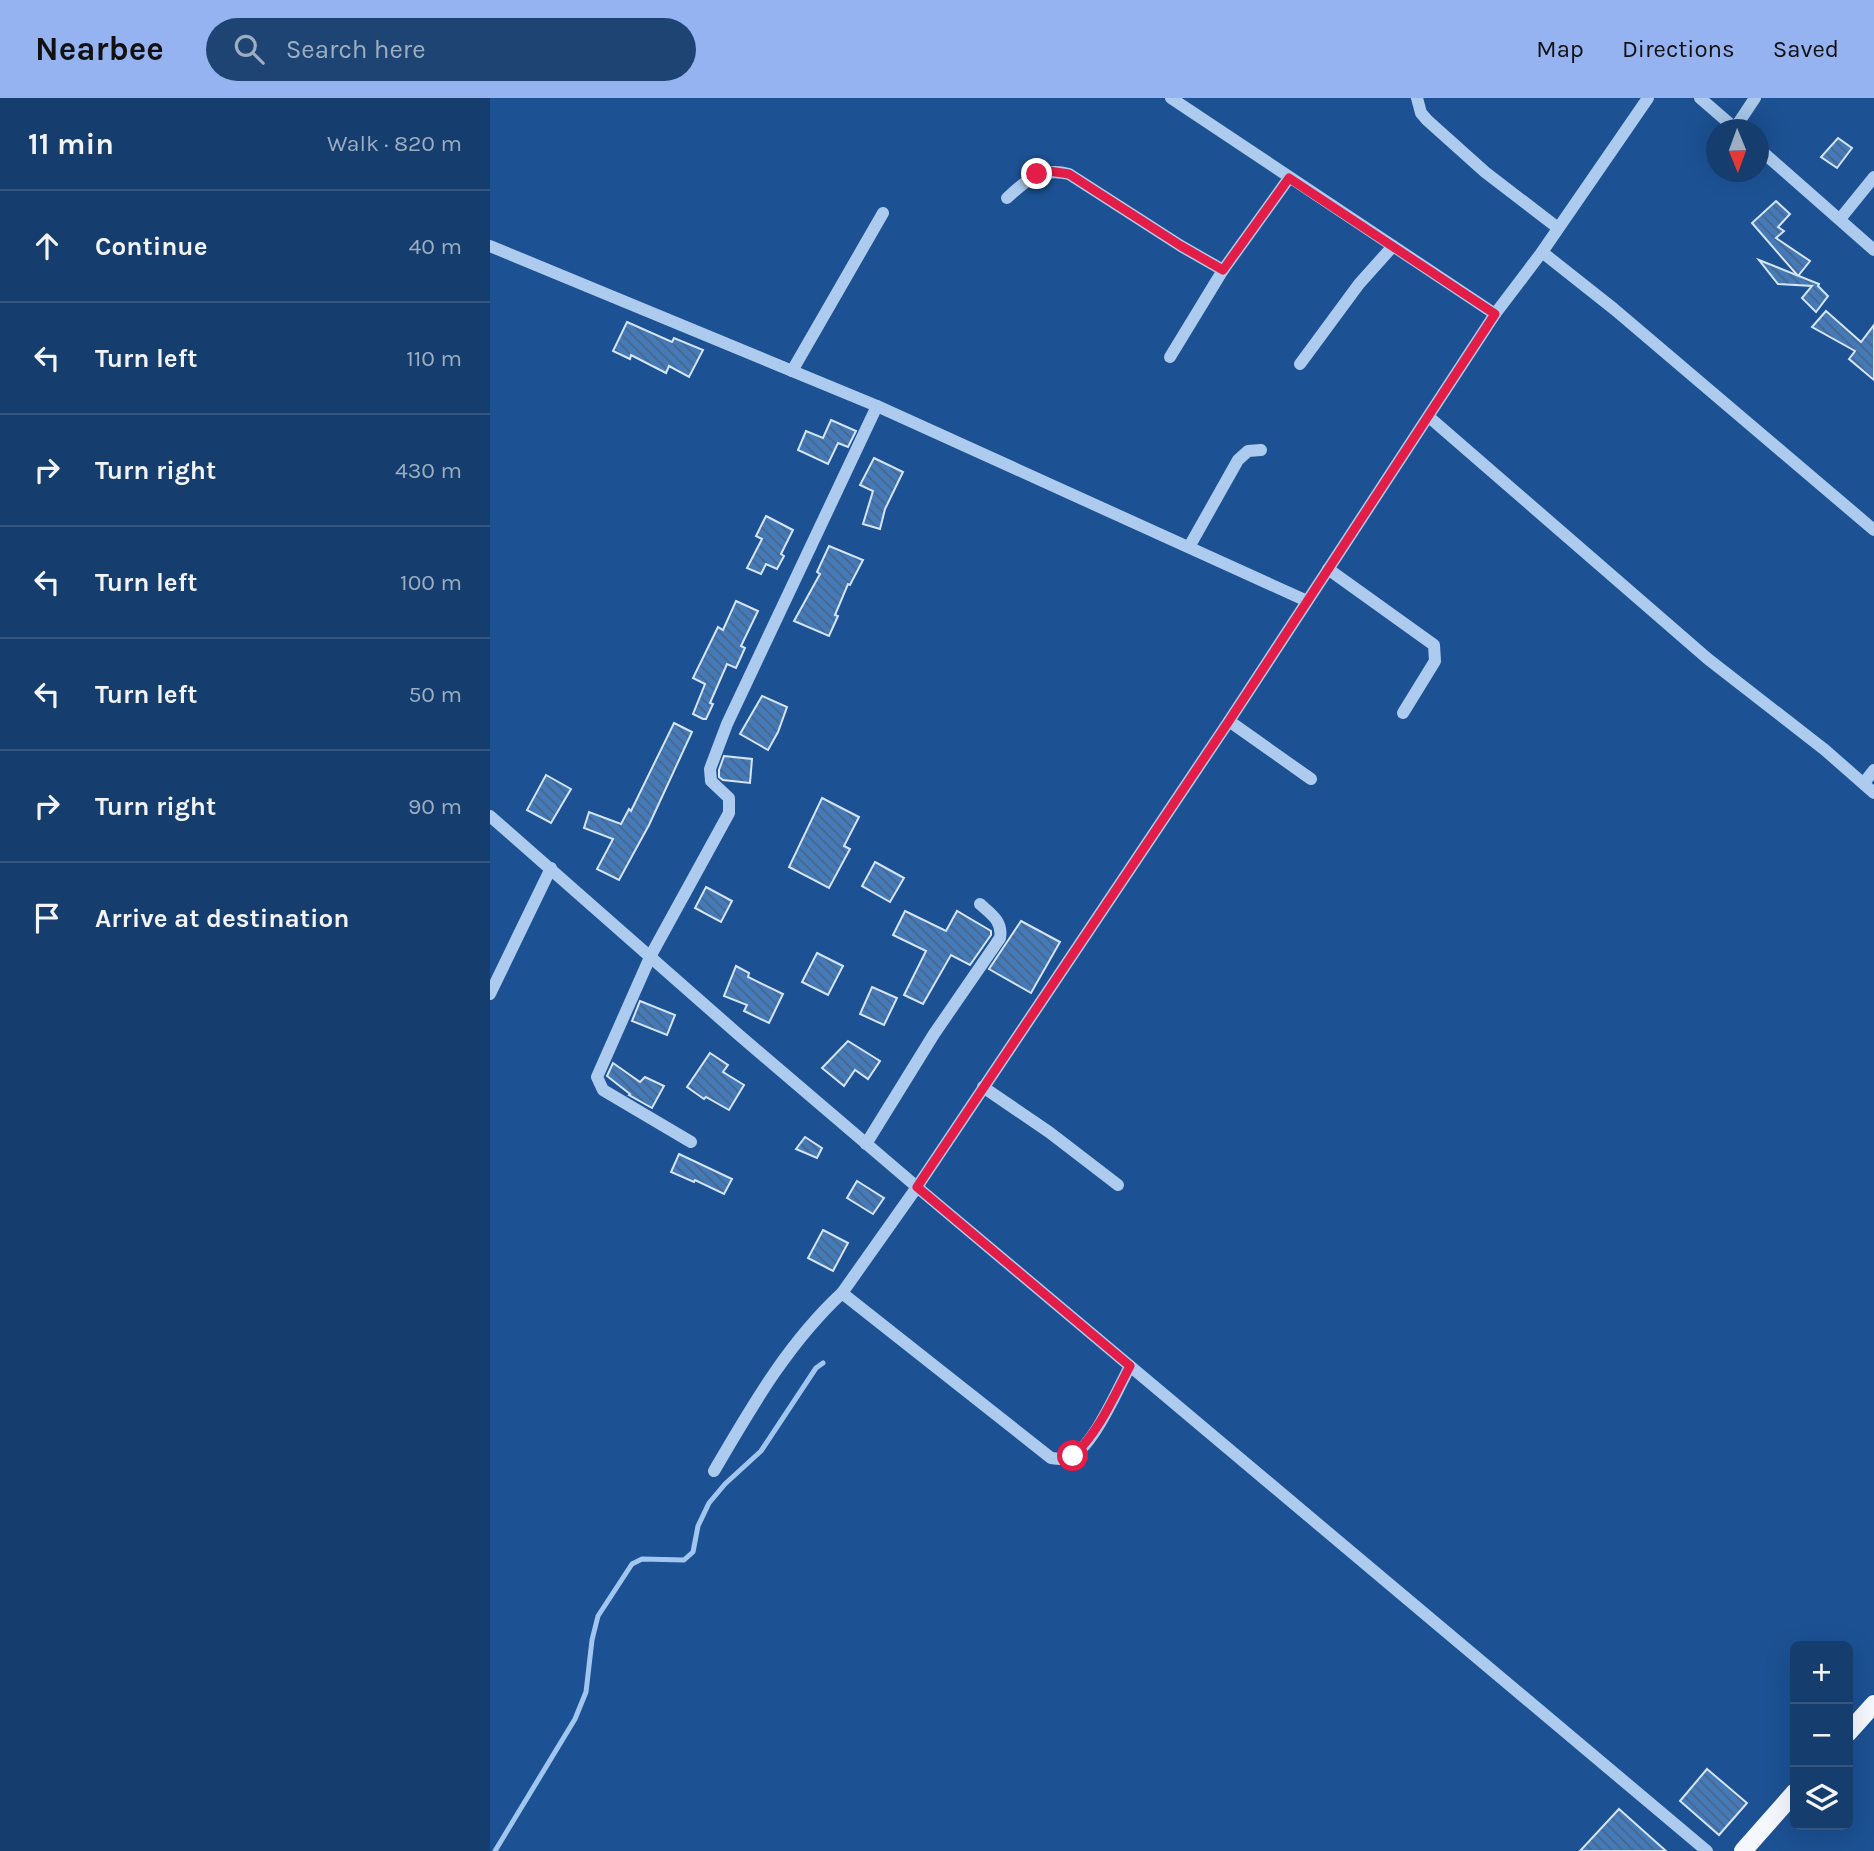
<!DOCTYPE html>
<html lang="en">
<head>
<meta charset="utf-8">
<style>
  body { margin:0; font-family:Karla,sans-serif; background:#1e4473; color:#f1f3f6 }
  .controls { position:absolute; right:21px; bottom:21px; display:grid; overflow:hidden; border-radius:10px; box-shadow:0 7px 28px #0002 }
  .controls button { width:63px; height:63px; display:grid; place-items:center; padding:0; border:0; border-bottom:2px solid #345681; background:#153d6e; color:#f1f3f6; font:35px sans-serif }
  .compass { position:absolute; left:1216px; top:21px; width:63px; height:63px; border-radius:50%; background:#153d6e; box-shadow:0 7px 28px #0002; rotate:179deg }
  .stop { position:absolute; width:21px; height:21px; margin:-16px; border:5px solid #e11d48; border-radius:50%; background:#fff }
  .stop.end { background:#e11d48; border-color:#fff; box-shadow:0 2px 7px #0008 }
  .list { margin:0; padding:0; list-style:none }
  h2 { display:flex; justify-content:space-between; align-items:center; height:91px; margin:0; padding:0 28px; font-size:30px }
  h2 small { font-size:23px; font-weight:400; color:#9daec2 }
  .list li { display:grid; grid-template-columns:46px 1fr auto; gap:21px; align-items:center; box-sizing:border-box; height:112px; padding:0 28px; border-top:2px solid #345681 }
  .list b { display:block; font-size:26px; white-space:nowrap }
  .list em { font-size:23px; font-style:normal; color:#9daec2 }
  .icon { flex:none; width:38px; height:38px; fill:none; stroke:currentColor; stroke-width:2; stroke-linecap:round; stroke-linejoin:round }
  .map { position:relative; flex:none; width:1384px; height:1753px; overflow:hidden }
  header { display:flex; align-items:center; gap:42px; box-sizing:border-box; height:98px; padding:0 35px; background:#95b2f1; color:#111 }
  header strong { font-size:33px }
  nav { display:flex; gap:38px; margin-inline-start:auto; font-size:24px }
  .search { width:490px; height:63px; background:#1e4473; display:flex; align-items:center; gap:18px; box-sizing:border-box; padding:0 24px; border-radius:38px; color:#9daec2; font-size:26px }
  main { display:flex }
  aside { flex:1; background:#153d6e }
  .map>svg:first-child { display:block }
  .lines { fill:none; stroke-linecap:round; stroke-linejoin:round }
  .stream { stroke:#a1c6f0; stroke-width:5 }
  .building { fill:url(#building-back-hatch); stroke:#d4e5fa; stroke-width:2 }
  .minor { stroke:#adcbee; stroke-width:12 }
  .major { stroke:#f5f9ff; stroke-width:18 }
  .route { stroke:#e11d48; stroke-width:9 }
</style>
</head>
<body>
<header>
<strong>Nearbee</strong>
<div class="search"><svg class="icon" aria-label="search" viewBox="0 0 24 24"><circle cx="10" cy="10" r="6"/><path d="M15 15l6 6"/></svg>Search here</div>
<nav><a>Map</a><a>Directions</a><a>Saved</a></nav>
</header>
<main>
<aside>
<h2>11 min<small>Walk · 820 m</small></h2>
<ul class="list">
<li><svg class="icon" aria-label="ahead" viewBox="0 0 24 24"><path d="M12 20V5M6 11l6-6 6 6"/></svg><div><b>Continue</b></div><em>40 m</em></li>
<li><svg class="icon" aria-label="left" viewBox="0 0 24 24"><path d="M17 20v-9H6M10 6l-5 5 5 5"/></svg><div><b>Turn left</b></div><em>110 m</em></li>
<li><svg class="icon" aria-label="right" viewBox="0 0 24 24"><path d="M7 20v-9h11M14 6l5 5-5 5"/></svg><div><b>Turn right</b></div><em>430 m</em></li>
<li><svg class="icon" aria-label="left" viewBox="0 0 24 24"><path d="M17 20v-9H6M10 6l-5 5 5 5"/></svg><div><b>Turn left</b></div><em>100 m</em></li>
<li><svg class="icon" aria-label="left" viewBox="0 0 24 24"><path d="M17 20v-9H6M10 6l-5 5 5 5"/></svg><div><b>Turn left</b></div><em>50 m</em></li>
<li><svg class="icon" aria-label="right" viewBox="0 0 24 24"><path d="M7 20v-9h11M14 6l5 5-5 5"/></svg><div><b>Turn right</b></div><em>90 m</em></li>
<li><svg class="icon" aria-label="arrive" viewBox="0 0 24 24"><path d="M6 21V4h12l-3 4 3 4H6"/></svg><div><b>Arrive at destination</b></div></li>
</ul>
</aside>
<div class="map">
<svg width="1384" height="1753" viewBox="0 0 1384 1753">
  <defs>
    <pattern id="building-back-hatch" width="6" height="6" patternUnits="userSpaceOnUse" patternTransform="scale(1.75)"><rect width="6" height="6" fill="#457ab9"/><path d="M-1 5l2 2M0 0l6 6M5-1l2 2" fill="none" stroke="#486588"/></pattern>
  </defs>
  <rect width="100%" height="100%" fill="#1c5193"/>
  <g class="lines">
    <!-- stream -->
    <polyline class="stream" points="5,1753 85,1621 96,1594 102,1542 108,1518 142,1466 152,1461 194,1462 203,1454 208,1428 219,1405 235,1386 271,1353 326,1270 333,1265"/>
  </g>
  <!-- building -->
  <g class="building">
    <polygon points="1348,40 1362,50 1347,70 1331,59"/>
    <polygon points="1286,103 1300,116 1288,129 1294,133 1286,140 1320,163 1308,178 1262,125"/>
    <polygon points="1269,162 1329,186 1328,188 1338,198 1326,214 1312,200 1322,188 1288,186"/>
    <polygon points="1336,213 1371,244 1384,227 1384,282 1359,261 1365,253 1322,229"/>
    <polygon points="137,224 182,244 184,240 213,252 199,279 179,268 176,275 141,257 140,261 123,253"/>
    <polygon points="341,322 366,333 358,349 348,345 338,366 308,352 316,333 333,340"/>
    <polygon points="384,360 413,374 395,411 390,431 373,426 383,393 370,387"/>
    <polygon points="276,418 303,432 291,456 294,458 287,471 276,466 271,476 257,470 272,441 266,438"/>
    <polygon points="339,448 373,462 360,487 358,486 345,517 348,518 339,538 304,523 330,476 327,474"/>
    <polygon points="246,503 268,513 251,548 255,550 246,570 237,566 220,605 223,606 216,621 213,621 203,616 215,586 203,580 228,529 233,532"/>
    <polygon points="272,598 297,609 288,634 278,652 250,636"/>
    <polygon points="184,625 202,634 159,727 129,782 107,771 123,741 94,730 99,714 131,726 139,711 141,713"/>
    <polygon points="234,658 262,661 260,685 233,682 229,679 229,672"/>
    <polygon points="56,677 81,691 61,725 37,712"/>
    <polygon points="332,700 369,719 354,748 360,751 339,790 299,769"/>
    <polygon points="385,764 414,780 400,804 372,788"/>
    <polygon points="216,789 242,803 231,824 205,810"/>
    <polygon points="415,813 456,833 467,813 501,833 501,837 480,867 461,857 433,906 414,897 436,853 403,837"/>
    <polygon points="531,823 570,844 541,895 499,871"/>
    <polygon points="327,855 353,868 338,897 312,884"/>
    <polygon points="246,868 259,875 258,879 293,896 279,925 254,913 257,907 234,898"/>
    <polygon points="382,889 407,900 394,927 370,916"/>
    <polygon points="150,903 185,917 177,937 142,923"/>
    <polygon points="358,943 390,963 378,981 365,972 354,988 332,970"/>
    <polygon points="220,955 238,967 233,974 254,987 239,1012 216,999 214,1001 197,989"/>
    <polygon points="123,965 150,984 155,979 174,988 162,1010 139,997 140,996 117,978"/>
    <polygon points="315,1039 332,1050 327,1060 306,1051"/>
    <polygon points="189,1056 242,1081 234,1096 205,1082 204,1084 181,1074"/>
    <polygon points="367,1083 394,1100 383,1116 357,1100"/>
    <polygon points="333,1132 358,1145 343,1173 318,1160"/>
    <polygon points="1217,1671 1257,1705 1229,1737 1190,1703"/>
    <polygon points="1129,1711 1176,1753 1090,1753"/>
  </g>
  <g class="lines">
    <!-- minor -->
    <g class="minor">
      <polyline points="681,0 1005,216"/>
      <polyline points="927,0 931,15 937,22 995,74 1068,130"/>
      <polyline points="1210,0 1247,32"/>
      <polyline points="1245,30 1265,0"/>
      <polyline points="1268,50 1384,152"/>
      <path d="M517,100C536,82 552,69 579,76L691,148L733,172L799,80"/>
      <polyline points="1350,121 1384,79"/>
      <polyline points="0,148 387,308 817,503"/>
      <polyline points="1052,154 1124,211 1384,432"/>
      <polyline points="680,259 733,172"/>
      <polyline points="810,266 869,186 903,148"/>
      <polyline points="302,273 393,115"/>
      <polyline points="939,319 1218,561 1335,652 1384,695"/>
      <polyline points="699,449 748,362 758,353 771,352"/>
      <polyline points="838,471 944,547 945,563 913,615"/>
      <polyline points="739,623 821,681"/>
      <polyline points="1374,685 1384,672"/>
      <polyline points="0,718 249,937 427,1089 1217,1753"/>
      <polyline points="0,896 61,770"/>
      <polyline points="493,989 559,1034 628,1087"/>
      <polyline points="201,1044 113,992 107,979 161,857 239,715 239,700 221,683 220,671 237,626 387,308"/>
      <path d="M376,1046L444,936L510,840C513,823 501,816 490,806"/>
      <path d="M640,1268C628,1291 605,1344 583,1358C577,1362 569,1361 561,1360L352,1195L427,1089L739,623L1005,216L1052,154L1158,0"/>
      <path d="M224,1373C261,1310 297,1246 352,1195"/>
    </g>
    <!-- major -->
    <g class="major">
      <polyline points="1358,1635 1384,1606"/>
      <polyline points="1253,1753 1305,1694"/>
    </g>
  </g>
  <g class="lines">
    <!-- route -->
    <path class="route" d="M547,76L559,73L579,76L691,148L733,172L799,80L1005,216L739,623L427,1089L640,1268C624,1298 609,1334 583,1358"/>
  </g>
</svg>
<div class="controls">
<button>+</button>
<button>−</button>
<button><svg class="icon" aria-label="layers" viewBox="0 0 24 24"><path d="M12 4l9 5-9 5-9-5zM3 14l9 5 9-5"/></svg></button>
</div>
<svg class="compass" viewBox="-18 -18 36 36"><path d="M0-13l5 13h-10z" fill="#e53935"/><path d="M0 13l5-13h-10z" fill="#9daec2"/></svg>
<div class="stop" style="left:583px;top:1358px"></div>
<div class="stop end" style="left:547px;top:76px"></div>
</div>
</main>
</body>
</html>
